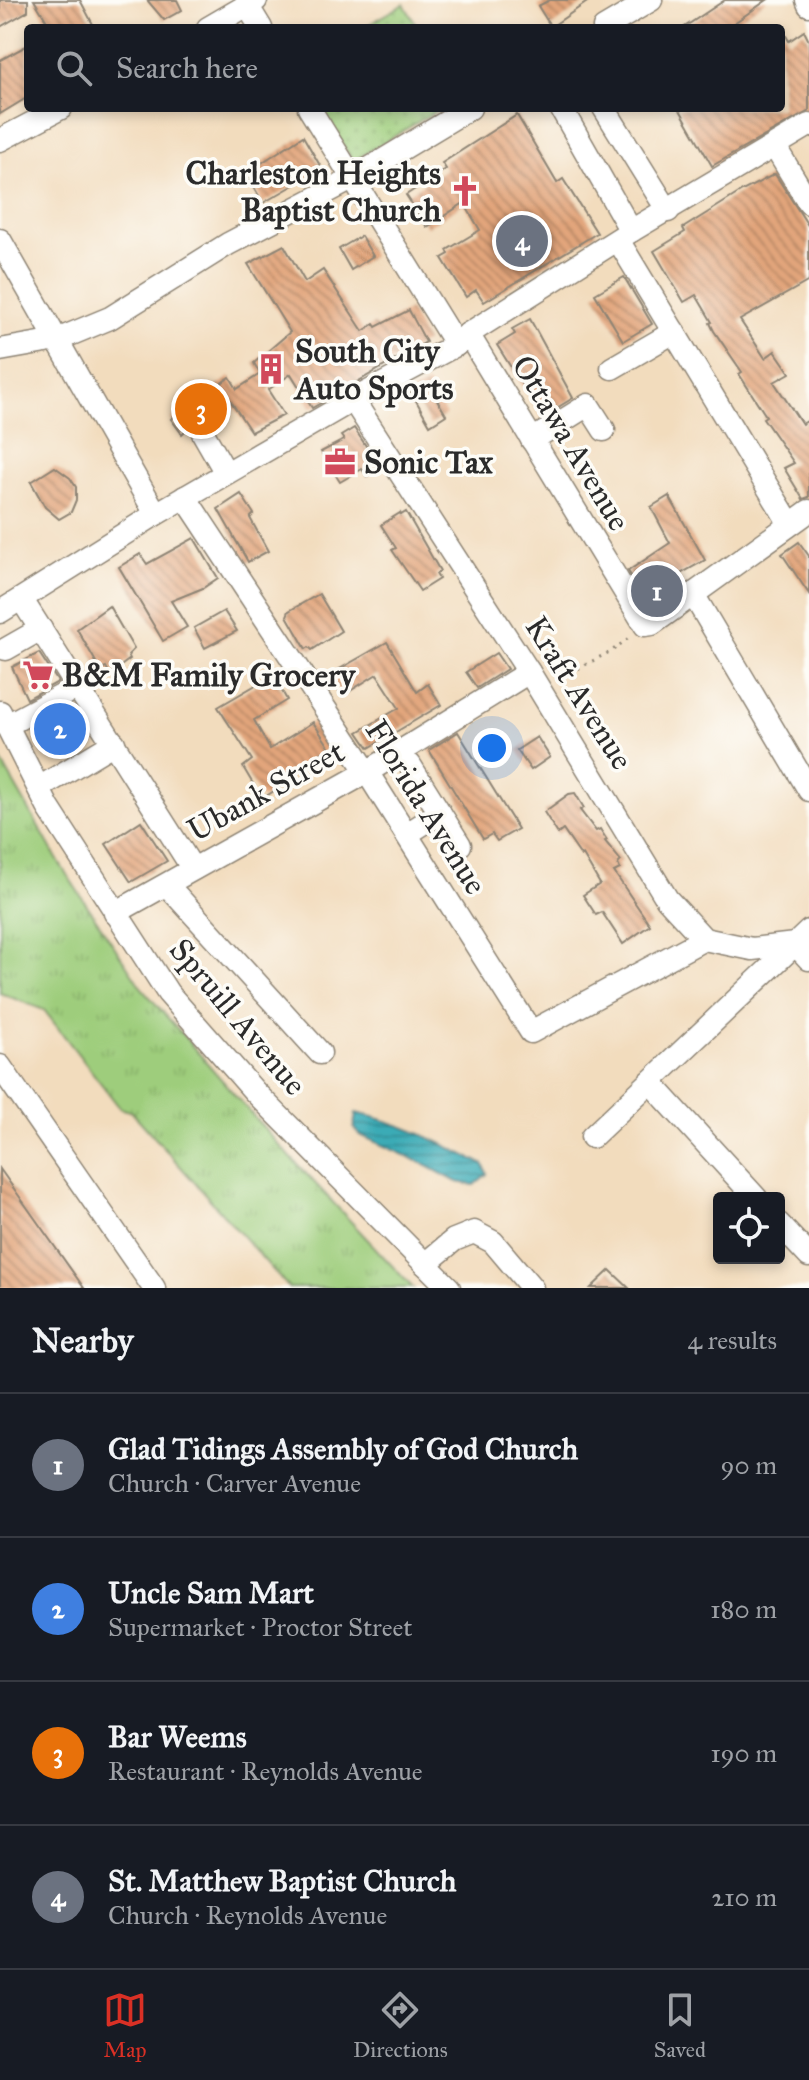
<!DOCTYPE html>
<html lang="en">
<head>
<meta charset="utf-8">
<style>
  body { margin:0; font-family:"IM FELL Great Primer",serif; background:#242831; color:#f1f3f6 }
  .controls { position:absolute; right:24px; bottom:24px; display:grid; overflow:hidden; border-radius:8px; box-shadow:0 4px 12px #0003 }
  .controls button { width:72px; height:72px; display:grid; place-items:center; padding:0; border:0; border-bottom:2px solid #363941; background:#171b24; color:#f1f3f6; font:40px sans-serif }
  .you { position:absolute; left:492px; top:748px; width:28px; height:28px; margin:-20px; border:6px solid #fff; border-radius:50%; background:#1a73e8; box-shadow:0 0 0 12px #1a73e833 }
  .badge { display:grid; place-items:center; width:52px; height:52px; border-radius:50%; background:#d93025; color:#fff; font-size:26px; font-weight:700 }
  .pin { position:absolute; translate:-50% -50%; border:4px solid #fff; box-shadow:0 2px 8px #0006 }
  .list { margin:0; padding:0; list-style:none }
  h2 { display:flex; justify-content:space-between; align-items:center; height:104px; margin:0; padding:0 32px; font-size:34px }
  h2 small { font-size:26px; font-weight:400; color:#9ea1a6 }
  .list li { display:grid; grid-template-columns:52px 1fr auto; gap:24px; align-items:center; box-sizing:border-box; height:144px; padding:0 32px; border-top:2px solid #363941 }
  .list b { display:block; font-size:30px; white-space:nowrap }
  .list p { margin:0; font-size:26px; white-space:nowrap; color:#9ea1a6 }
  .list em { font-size:26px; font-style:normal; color:#9ea1a6 }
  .icon { flex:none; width:44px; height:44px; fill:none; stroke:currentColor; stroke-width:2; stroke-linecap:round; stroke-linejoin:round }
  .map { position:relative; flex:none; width:809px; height:1288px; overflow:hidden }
  .search { position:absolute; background:#171b24; box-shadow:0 4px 12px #0003; left:24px; right:24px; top:24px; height:88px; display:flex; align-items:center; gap:20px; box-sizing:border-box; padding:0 28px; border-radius:8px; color:#9ea1a6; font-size:30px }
  .sheet { height:680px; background:#171b24 }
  nav { display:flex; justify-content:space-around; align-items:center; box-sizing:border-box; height:112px; border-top:2px solid #363941; background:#171b24; font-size:22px; color:#9ea1a6 }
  nav a { display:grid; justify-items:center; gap:4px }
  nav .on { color:#d93025 }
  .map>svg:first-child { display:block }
  .grass { fill:url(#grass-tufts); stroke:#647c53; stroke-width:2 }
  .park { fill:url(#park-dots); stroke:#647c53; stroke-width:2 }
  .water { fill:url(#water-rules); stroke:#336b70; stroke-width:2 }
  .building { fill:url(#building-back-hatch) }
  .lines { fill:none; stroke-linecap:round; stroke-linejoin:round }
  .minor-casing { stroke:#8e8474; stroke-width:25 }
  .path { stroke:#8e8474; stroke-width:3; stroke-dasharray:2 6; stroke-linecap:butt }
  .minor { stroke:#fff; stroke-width:22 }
  .labels { text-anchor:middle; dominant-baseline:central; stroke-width:7; stroke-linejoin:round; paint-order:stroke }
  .poi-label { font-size:32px; font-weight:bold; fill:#2b2b2b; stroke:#fdfcf7; text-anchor:start }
  .street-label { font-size:32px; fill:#2b2b2b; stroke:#fdfcf7 }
</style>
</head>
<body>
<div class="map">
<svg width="809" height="1288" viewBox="0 0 809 1288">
  <defs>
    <pattern id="grass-tufts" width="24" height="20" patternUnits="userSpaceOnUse" patternTransform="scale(2)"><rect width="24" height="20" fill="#9ecd7b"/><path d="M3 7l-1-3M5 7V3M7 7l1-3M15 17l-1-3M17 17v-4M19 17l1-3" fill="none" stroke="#88b06a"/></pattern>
    <pattern id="park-dots" width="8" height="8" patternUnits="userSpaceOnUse" patternTransform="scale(2)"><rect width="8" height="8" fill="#9ecd7b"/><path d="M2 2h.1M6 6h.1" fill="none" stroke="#88b06a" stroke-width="1.8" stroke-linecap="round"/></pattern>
    <pattern id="water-rules" width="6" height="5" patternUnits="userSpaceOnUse" patternTransform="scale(2)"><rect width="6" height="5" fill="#3babb6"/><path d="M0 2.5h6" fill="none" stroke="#328b94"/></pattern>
    <pattern id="building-back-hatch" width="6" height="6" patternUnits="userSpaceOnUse" patternTransform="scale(2)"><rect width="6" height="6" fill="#e2a57b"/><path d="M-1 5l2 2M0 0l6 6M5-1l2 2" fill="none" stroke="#b78765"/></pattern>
  </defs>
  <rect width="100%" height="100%" fill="#fdfcf7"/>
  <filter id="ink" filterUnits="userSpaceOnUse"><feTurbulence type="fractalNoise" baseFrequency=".0125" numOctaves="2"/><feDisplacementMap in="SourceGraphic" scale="16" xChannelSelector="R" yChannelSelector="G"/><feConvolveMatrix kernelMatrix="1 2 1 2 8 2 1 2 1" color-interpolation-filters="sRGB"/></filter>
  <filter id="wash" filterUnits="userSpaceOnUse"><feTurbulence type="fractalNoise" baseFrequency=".006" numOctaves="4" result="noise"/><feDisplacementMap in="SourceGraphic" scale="32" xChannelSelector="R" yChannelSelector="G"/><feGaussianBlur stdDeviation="1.8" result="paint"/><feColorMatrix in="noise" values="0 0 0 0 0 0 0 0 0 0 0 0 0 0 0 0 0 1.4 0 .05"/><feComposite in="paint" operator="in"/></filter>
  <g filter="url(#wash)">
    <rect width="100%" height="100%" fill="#f2dcbd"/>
    <!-- grass -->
    <polygon class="grass" points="0,759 60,864 141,987 268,1133 413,1288 289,1288 132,1112 120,1108 44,1010 0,993"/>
    <!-- park -->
    <g class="park">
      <polygon points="404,4 418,28 363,28"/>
      <polygon points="319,108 441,108 353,161"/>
    </g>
    <!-- water -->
    <path class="water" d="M356,1113C401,1122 444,1144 484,1165L487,1174L474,1185L457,1182L422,1163L360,1135L354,1127Z"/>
    <g id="blocks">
      <!-- building -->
      <g class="building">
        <polygon points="0,0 28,0 28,11 0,27"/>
        <polygon points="34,0 80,0 95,28 51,28"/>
        <polygon points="147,0 177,0 182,10 164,20"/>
        <polygon points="550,0 590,0 551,27 538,6"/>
        <polygon points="725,0 767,0 727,28 683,28"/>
        <polygon points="781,27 789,41 804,31 809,41 809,111 712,166 679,108 781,108"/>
        <polygon points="28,45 28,97 0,114 0,60"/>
        <polygon points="517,115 557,183 563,179 597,233 484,302 476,290 466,297 442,258 449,254 447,250 480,230 464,203 427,227 406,195 446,169 442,163"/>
        <polygon points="303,136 322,169 263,203 246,173"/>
        <polygon points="775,174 809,227 809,281 740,320 765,358 775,351 790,373 774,382 802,424 809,420 809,497 803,499 784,468 794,463 763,418 766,416 739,374 742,372 714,331 710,323 712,322 696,295 684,302 654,251 685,232 683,228 742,191"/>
        <polygon points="361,236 373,256 351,270 339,249"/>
        <polygon points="284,245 305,282 323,270 363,331 374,324 376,327 409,310 426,342 312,408 291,374 268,390 284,415 251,432 230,400 203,419 195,421 182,434 171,419 230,377 237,389 260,374 254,363 290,332 248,264"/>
        <polygon points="624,277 652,324 623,341 595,294"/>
        <polygon points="530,319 573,398 542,417 497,345 515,334 512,329"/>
        <polygon points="428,384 446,415 430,425 411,392"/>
        <polygon points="354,428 380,467 367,476 362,469 340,482 321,452 344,440 341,436"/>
        <polygon points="55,467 70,478 76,487 76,500 71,512 59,519 45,507 31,482"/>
        <polygon points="241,494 254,514 250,518 268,551 248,562 218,509"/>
        <polygon points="669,496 705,560 643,595 628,571 670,543 651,507"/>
        <polygon points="406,512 440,571 436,574 439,579 420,591 392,550 396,548 381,525 400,513 401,515"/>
        <polygon points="194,538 218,578 203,588 171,601 187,627 163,641 119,567 140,554 147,564"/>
        <polygon points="799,542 809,556 809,594 782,554"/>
        <polygon points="319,594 341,631 312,650 309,647 306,649 287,616 289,611"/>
        <polygon points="109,606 134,649 128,655 130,659 110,674 106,667 100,669 77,629"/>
        <polygon points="224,611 237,631 205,648 194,628"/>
        <polygon points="387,642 417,692 428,684 441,705 369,748 358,732 399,708 377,674 342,696 329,675"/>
        <polygon points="39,653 58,682 27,699 12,667"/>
        <polygon points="496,653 507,669 477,688 466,672"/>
        <polygon points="273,675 287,700 254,720 270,749 313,722 330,748 280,777 284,784 262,799 243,767 252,760 218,707"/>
        <polygon points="75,710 85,726 45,746 37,732"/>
        <polygon points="458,732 518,829 497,841 492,834 483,839 429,750"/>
        <polygon points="537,737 550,757 531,770 517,750"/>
        <polygon points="575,793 584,808 580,810 596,831 600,829 607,840 605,841 621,861 618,864 620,869 614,872 650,925 623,944 602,912 596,915 583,895 600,884 583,855 581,856 563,830 558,834 544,812 569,794"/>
        <polygon points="141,821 167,861 131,882 106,844"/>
        <polygon points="0,1169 84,1288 0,1288"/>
        <polygon points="610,1270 629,1288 591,1288"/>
      </g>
    </g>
  </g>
  <g filter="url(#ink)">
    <use href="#blocks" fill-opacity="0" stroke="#8e8474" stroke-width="2"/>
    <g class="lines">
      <defs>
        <g id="minor">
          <polyline points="807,0 809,5"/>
          <polyline points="247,5 261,28"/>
          <polyline points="208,28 256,0"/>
          <polyline points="604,28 651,0"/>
          <polyline points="309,108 456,345"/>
          <polyline points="561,108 631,231"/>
          <polyline points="604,108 668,211"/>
          <polyline points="0,140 61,108"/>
          <polyline points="775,147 809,203"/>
          <polyline points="0,240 156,514"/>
          <polyline points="618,240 790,524"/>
          <polyline points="468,334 645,625 652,624 809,511"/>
          <polyline points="0,350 57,340 110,318 228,244 352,179 470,108"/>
          <polyline points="612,368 674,332"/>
          <polyline points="353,400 529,672 667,899 704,939 752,949 795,944 809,959"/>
          <polyline points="203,433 226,473"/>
          <polyline points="532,440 588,405 604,430"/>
          <polyline points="185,497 367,772 531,1032 704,939"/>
          <polyline points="693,594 809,790"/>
          <polyline points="22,600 193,869"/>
          <polyline points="0,612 156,514 353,400 456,345 468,334 631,231 809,125"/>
          <polyline points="6,649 41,629"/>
          <polyline points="0,712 48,807 168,993 255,1092 449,1288"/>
          <polyline points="7,725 78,687"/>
          <polyline points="410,765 440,813"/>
          <polyline points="39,788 114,743"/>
          <polyline points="407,834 440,813 460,845"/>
          <polyline points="167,885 320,1053"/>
          <polyline points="115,913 367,772 529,672"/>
          <polyline points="0,1066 154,1288"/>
          <polyline points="650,1082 756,1198"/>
          <polyline points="592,1137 809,931"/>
          <polyline points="779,1224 809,1256"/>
          <polyline points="425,1264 454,1240 474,1232 493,1242 532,1288"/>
        </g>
      </defs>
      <!-- minor casing -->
      <use href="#minor" class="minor-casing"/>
      <!-- path -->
      <polyline class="path" points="557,680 613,650 630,637"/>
      <!-- minor -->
      <use href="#minor" class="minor"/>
    </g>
  </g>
  <!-- icons -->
  <defs>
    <symbol id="church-bare" viewBox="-9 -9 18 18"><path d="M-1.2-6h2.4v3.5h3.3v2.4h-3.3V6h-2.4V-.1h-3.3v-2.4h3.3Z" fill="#d1495b" stroke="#fdfcf7" stroke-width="2.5" paint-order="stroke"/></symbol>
    <symbol id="building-bare" viewBox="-9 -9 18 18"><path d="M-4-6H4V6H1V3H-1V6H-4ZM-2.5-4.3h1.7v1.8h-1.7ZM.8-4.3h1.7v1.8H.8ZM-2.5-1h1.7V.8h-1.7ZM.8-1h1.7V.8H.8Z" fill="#d1495b" stroke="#fdfcf7" stroke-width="2.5" paint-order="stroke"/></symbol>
    <symbol id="office-bare" viewBox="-9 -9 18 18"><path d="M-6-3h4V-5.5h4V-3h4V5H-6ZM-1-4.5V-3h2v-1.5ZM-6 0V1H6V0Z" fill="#d1495b" stroke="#fdfcf7" stroke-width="2.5" paint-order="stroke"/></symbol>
    <symbol id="supermarket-bare" viewBox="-9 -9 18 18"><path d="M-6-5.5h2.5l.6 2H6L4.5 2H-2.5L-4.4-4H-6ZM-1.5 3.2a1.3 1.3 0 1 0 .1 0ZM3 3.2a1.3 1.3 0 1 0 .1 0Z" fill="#d1495b" stroke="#fdfcf7" stroke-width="2.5" paint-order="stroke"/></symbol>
  </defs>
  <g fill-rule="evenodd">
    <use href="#church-bare" x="443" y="169" width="44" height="44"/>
    <use href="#building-bare" x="249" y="347" width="44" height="44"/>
    <use href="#office-bare" x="318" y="440" width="44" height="44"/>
    <use href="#supermarket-bare" x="16" y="653" width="44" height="44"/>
  </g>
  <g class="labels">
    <!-- poi labels -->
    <g class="poi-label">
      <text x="441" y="173" text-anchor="end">Charleston Heights<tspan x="441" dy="37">Baptist Church</tspan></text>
      <text x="295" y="351">South City<tspan x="295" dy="37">Auto Sports</tspan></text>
      <text x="364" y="462">Sonic Tax</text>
      <text x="62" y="675">B&amp;M Family Grocery</text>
    </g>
    <!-- street labels -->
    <g class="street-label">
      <text transform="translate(571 443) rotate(59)">Ottawa Avenue</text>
      <text transform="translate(579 693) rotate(58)">Kraft Avenue</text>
      <text transform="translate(266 791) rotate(-29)">Ubank Street</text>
      <text transform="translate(426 807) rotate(58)">Florida Avenue</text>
      <text transform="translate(238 1017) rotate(50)">Spruill Avenue</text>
    </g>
  </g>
</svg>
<div class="controls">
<button><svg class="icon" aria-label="locate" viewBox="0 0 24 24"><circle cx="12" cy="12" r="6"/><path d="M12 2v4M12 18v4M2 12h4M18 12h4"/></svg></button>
</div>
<div class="you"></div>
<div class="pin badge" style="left:657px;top:591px;background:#6b7280">1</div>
<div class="pin badge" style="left:60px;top:729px;background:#3f7fe0">2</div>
<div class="pin badge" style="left:201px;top:409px;background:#e8710a">3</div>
<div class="pin badge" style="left:522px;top:241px;background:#6b7280">4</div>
<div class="search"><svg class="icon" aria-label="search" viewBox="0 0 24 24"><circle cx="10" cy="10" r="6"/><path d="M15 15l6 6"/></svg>Search here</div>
</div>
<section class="sheet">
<h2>Nearby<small>4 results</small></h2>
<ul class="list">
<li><span class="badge" style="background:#6b7280">1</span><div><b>Glad Tidings Assembly of God Church</b><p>Church · Carver Avenue</p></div><em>90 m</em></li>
<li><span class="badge" style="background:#3f7fe0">2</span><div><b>Uncle Sam Mart</b><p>Supermarket · Proctor Street</p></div><em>180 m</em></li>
<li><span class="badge" style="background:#e8710a">3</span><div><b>Bar Weems</b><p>Restaurant · Reynolds Avenue</p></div><em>190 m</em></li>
<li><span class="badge" style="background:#6b7280">4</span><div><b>St. Matthew Baptist Church</b><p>Church · Reynolds Avenue</p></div><em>210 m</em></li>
</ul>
</section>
<nav>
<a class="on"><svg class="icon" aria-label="map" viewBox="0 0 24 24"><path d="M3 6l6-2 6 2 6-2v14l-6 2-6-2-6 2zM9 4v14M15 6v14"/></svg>Map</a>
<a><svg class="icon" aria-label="directions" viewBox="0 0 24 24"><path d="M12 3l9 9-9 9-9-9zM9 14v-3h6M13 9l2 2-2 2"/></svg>Directions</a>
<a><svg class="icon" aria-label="saved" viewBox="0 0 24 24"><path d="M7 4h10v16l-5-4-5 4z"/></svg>Saved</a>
</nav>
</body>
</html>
